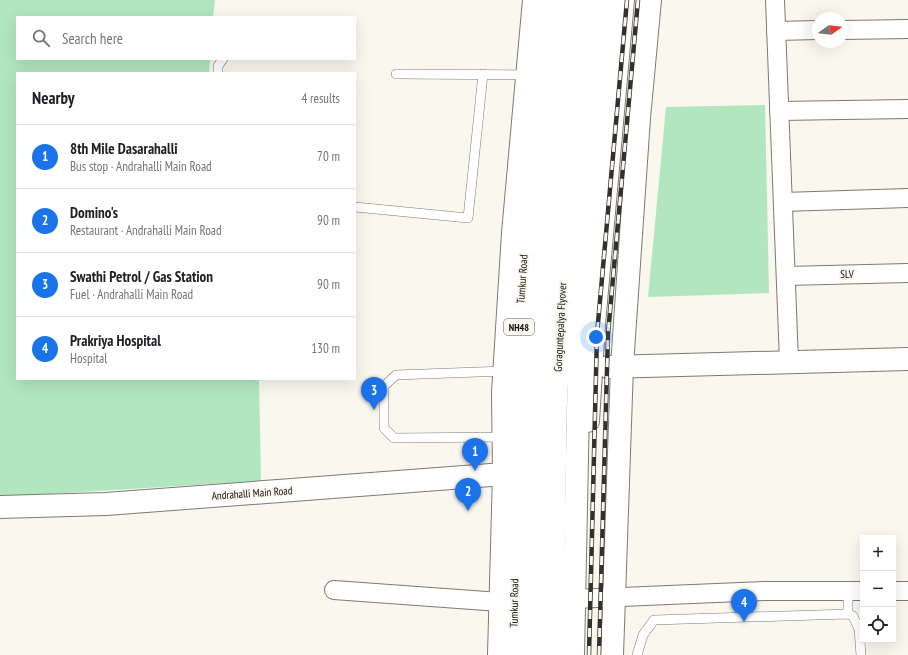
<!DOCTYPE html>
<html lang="en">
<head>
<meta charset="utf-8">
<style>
  body { margin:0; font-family:"PT Sans Narrow",sans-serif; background:#f2f2f2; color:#202124 }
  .controls { position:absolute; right:12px; bottom:12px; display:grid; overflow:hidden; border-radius:0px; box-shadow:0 4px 16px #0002 }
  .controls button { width:36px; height:36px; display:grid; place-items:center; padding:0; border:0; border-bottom:1px solid #e0e0e0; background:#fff; color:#202124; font:20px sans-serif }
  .compass { position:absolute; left:812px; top:12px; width:36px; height:36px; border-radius:50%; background:#fff; box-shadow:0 4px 16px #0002; rotate:75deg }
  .you { position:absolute; left:596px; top:337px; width:14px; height:14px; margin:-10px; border:3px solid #fff; border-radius:50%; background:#1a73e8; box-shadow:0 0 0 6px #1a73e833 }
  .badge { display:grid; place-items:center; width:26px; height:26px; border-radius:50%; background:#1a73e8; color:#fff; font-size:13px; font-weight:700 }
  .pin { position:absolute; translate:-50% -33px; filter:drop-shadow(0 1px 2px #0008) }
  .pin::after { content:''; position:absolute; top:21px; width:14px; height:12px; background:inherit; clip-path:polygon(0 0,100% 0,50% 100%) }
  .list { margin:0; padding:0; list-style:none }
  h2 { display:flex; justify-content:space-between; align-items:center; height:52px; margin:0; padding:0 16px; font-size:17px }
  h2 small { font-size:13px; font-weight:400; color:#757577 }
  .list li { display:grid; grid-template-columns:26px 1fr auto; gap:12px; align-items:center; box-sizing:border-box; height:64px; padding:0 16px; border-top:1px solid #e0e0e0 }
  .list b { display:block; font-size:15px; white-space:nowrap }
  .list p { margin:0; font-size:13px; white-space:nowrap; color:#757577 }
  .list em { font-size:13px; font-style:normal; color:#757577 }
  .icon { flex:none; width:22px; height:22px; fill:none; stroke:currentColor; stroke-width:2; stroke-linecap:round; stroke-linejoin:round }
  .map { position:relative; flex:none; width:908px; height:655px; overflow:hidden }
  .search { position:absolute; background:#fff; box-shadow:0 4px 16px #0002; left:16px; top:16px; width:340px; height:44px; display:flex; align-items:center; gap:10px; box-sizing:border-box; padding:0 14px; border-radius:0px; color:#757577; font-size:15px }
  .panel { position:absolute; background:#fff; box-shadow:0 4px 16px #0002; left:16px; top:72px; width:340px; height:308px; border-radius:0px }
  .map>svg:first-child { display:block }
  .green { fill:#b2e6be }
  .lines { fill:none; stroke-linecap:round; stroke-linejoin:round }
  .lane-casing { stroke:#7c7a72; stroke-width:10 }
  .street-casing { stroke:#7c7a72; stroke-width:20 }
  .secondary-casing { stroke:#7c7a72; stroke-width:24 }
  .highway-casing { stroke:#7c7a72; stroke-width:24 }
  .lane { stroke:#fff; stroke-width:9 }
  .street { stroke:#fff; stroke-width:18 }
  .secondary { stroke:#fff; stroke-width:22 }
  .highway { stroke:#fff; stroke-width:22 }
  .rail-casing { stroke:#32312d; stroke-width:4.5 }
  .rail { stroke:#faf7ef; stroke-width:3; stroke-dasharray:9; stroke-linecap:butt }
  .labels { text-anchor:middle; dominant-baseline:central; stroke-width:4; stroke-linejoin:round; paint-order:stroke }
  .shield { fill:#faf7ef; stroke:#565550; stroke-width:1 }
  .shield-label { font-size:10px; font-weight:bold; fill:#0f0f0c }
  .street-label { font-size:11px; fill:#0f0f0c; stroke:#faf7ef }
</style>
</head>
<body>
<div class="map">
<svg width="908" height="655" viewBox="0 0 908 655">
  <rect width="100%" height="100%" fill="#faf7ef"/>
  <!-- green -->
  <g class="green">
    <polygon points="0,0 215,0 213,17 17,17 17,59 210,59 209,73 17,73 17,379 259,379 261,481 0,497"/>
    <polygon points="765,105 769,293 648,297 666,107"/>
  </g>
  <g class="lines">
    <defs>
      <g id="lane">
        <polyline points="218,73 218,66 223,59"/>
        <polyline points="396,74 527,75"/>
        <polyline points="355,207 468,218 483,74"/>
        <polyline points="504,437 394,438 384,428 384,386 396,375 505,371"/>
        <polyline points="848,591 848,614"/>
        <polyline points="637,655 643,635 654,620 848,614 853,616 859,629 861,655"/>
      </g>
      <g id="street">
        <polyline points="775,0 789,362"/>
        <polyline points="842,30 908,29"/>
        <polyline points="776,31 818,30"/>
        <polyline points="779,111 908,109"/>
        <polyline points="783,202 908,198"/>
        <polyline points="786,276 908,273"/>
        <polyline points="334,590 500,602"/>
        <polyline points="893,591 908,591"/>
        <polyline points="574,599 765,591 863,591"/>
      </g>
      <g id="secondary">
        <polyline points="608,367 908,359"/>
        <polyline points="588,421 594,324 623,0"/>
        <polyline points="0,507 106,504 504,474"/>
        <polyline points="499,655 504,474 503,393 513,233 534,0"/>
        <polyline points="612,655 622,366 639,118 650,0"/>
      </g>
      <g id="highway">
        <polyline points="513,655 516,390 520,313 546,0"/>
        <polyline points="533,655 537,388 545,241 565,0"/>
        <polyline points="552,655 556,398 566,226 586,0"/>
        <polyline points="573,655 579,358 586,240 607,0"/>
      </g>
    </defs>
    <!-- lane casing -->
    <use href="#lane" class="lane-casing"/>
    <!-- street casing -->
    <use href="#street" class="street-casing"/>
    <!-- secondary casing -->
    <use href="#secondary" class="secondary-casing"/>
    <!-- highway casing -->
    <use href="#highway" class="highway-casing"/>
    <!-- lane -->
    <use href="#lane" class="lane"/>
    <!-- street -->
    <use href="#street" class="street"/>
    <!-- secondary -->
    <use href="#secondary" class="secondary"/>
    <!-- highway -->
    <use href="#highway" class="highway"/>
    <defs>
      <g id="rail">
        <polyline points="589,655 597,334 627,0"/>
        <polyline points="599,655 608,334 638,0"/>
      </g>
    </defs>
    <!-- rail casing -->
    <use href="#rail" class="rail-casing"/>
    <!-- rail -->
    <use href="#rail" class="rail"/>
  </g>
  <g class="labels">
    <!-- shield labels -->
    <rect class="shield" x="504" y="319" width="30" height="16" rx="3"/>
    <g class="shield-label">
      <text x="519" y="327">NH48</text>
    </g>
    <!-- street labels -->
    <g class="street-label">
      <text transform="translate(847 274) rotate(-1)">SLV</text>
      <text transform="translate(522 279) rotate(-86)">Tumkur Road</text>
      <text transform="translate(560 327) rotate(-87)">Goraguntepalya Flyover</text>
      <text transform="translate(252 493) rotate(-4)">Andrahalli Main Road</text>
      <text transform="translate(514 603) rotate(-89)">Tumkur Road</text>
    </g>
  </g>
</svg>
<div class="controls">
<button>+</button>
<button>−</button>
<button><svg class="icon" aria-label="locate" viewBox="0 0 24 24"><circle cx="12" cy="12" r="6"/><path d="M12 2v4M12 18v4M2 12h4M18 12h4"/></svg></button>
</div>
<svg class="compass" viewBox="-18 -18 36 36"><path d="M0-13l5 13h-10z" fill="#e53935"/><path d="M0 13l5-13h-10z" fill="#757577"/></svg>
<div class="you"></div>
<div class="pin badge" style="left:475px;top:471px">1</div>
<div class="pin badge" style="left:468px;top:511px">2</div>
<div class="pin badge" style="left:374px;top:410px">3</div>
<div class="pin badge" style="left:744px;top:622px">4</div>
<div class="search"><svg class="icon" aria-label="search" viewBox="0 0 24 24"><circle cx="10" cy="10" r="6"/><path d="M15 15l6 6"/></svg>Search here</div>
<section class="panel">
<h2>Nearby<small>4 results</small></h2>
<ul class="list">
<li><span class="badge">1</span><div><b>8th Mile Dasarahalli</b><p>Bus stop · Andrahalli Main Road</p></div><em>70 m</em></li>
<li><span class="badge">2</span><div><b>Domino's</b><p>Restaurant · Andrahalli Main Road</p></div><em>90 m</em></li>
<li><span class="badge">3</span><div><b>Swathi Petrol / Gas Station</b><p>Fuel · Andrahalli Main Road</p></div><em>90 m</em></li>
<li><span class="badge">4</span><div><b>Prakriya Hospital</b><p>Hospital</p></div><em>130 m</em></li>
</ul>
</section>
</div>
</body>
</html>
